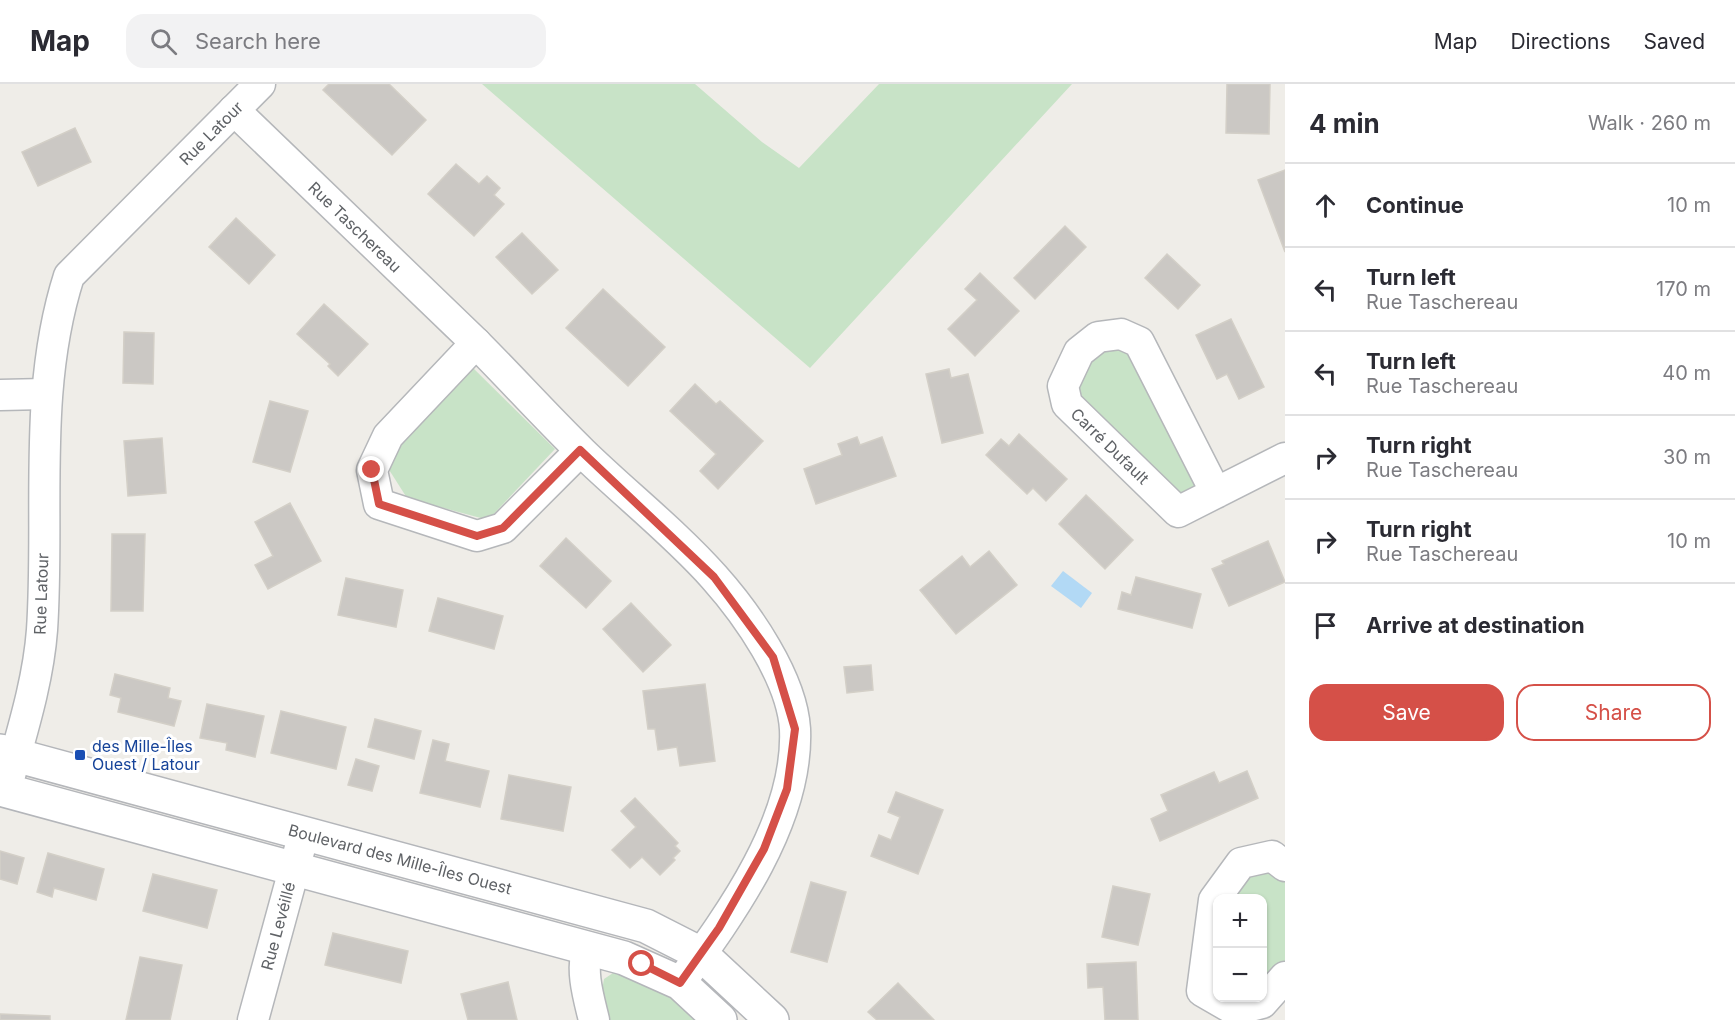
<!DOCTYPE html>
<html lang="en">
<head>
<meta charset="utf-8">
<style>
  body { margin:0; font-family:Inter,sans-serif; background:#f2f2f3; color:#2b2b33 }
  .controls { position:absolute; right:18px; bottom:18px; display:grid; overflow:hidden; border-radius:12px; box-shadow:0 2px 4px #0004 }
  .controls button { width:54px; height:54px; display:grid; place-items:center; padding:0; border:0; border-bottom:2px solid #e1e1e2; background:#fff; color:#2b2b33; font:30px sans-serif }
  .stop { position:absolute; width:18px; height:18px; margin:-14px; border:4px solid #d55048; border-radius:50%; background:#fff }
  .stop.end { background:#d55048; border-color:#fff; box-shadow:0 2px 6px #0008 }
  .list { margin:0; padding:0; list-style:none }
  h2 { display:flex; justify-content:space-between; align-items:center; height:78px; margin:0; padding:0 24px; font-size:26px }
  h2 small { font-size:20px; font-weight:400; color:#7c7c81 }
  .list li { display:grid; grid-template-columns:39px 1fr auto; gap:18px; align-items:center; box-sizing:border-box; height:84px; padding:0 24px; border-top:2px solid #e1e1e2 }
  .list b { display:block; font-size:22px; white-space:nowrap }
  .list p { margin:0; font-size:20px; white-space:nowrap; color:#7c7c81 }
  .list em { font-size:20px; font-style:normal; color:#7c7c81 }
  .actions { display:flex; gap:12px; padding:18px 24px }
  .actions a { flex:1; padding:14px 0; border:2px solid #d55048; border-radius:18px; text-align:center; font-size:21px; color:#d55048 }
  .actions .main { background:#d55048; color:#fff }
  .icon { flex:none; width:33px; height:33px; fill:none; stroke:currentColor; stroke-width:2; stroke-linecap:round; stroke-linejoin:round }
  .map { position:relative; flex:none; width:1285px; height:936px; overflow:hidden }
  header { display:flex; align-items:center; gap:36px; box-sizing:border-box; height:84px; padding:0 30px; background:#fff; border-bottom:2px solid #e1e1e2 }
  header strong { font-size:28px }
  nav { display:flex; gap:33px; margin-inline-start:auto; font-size:21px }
  .search { width:420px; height:54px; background:#f2f2f3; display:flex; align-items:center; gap:15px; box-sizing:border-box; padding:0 21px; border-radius:18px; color:#7c7c81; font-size:22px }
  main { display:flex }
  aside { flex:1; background:#fff }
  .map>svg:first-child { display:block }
  .green { fill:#c8e3c7 }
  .water { fill:#b2d9f5 }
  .building { fill:#cbc8c4; stroke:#d3cfc7; stroke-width:1.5 }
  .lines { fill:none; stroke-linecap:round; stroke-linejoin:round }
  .street-casing { stroke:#b5b7ba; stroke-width:33 }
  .secondary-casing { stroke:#b4b6ba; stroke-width:36 }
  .street { stroke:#fff; stroke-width:30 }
  .secondary { stroke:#fff; stroke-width:33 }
  .route { stroke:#d55048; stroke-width:8 }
  .transit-dot { fill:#1a4fb4; stroke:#fff; stroke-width:2 }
  .labels { text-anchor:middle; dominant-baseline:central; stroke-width:6; stroke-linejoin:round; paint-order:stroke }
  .street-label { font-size:16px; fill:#5f6266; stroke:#fff }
  .transit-label { font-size:16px; fill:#164399; stroke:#fff; text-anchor:start }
</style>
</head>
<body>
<header>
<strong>Map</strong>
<div class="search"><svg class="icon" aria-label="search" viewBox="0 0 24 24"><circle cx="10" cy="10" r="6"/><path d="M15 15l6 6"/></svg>Search here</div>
<nav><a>Map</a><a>Directions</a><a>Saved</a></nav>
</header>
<main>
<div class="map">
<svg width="1285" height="936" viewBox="0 0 1285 936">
  <rect width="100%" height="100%" fill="#efede8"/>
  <!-- green -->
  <g class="green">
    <polygon points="482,0 695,0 762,58 799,84 879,0 1072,0 810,284"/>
    <polygon points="1125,260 1200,397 1189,409 1176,411 1074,317 1085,274"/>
    <polygon points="470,281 555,365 488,436 407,414 386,381 425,331"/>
    <polygon points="1273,787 1285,795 1285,882 1263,907 1262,814 1228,814 1246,789"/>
    <path d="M613,889C647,890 676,916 701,936H608L602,906L604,895Z"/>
  </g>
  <!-- water -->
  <polygon class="water" points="1063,487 1092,509 1081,524 1051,502"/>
  <!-- building -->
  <g class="building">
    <polygon points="329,0 389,0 426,36 392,71 323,6"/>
    <polygon points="1227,0 1270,0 1269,50 1226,49"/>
    <polygon points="75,44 91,78 38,102 22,68"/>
    <polygon points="456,80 479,100 487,92 500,104 494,111 504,120 474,152 428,110"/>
    <polygon points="1285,86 1285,168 1258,96"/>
    <polygon points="236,134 275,171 249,200 209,163"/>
    <polygon points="1065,142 1086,163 1035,215 1014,194"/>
    <polygon points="522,149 558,186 532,210 496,173"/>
    <polygon points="1167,170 1200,201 1178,225 1145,194"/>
    <polygon points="980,189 1019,227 975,272 948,245 977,216 965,205"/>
    <polygon points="603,205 665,263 628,302 566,244"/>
    <polygon points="324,220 368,260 338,292 328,282 330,280 297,250"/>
    <polygon points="1231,235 1264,303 1239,315 1227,290 1217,295 1196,251"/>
    <polygon points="124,248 154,249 153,300 123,299"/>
    <polygon points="949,285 951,294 968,290 983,349 942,359 926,290"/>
    <polygon points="695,300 716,320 720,317 763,357 718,405 700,387 716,370 670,327"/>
    <polygon points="270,317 308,327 290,388 253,378"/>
    <polygon points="1019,350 1067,395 1046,417 1033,404 1027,410 986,371 1001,355 1009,362"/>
    <polygon points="857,353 860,361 882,353 896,392 816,420 804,385 842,371 838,360"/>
    <polygon points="162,354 166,409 128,412 124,357"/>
    <polygon points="1086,411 1133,456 1105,485 1059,440"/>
    <polygon points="290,419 321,477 268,505 255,481 273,472 255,438"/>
    <polygon points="112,450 145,450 143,527 111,527"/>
    <polygon points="566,454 611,497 586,524 540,482"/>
    <polygon points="1268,457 1285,498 1229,522 1212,485 1224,480 1222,477"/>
    <polygon points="989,467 1017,501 956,550 920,506 962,472 970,483"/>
    <polygon points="1136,493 1201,510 1192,544 1118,525 1122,508 1131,511"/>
    <polygon points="346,494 403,506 396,543 338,531"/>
    <polygon points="438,514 503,532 494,565 429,547"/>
    <polygon points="631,519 671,561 643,588 603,545"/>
    <polygon points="871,581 873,606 847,609 844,583"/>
    <polygon points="115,590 170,604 168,614 181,617 174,642 118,628 121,614 110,611"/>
    <polygon points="705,600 715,677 680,682 677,663 658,666 655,645 648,645 643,607"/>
    <polygon points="207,620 264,632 255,673 226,666 227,659 200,654"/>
    <polygon points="281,627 346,643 336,685 271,669"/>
    <polygon points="375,635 421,647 414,675 368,663"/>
    <polygon points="433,656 449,660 445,677 489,687 480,723 420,709"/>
    <polygon points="356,675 379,682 372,707 348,701"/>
    <polygon points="1247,687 1258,714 1160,757 1151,735 1168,727 1161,711 1214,688 1219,699"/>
    <polygon points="509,691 571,703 563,747 501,735"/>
    <polygon points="896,708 943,726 918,790 871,772 879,751 891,756 900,733 888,728"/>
    <polygon points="635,714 678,759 675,762 680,767 673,774 675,776 660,791 642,773 630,784 612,766 636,743 621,727"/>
    <polygon points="0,767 24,774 17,800 0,795"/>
    <polygon points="48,769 104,785 96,816 54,804 52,813 37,808"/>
    <polygon points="153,790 217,806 207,844 143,827"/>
    <polygon points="811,798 846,808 827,878 791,868"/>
    <polygon points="1113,802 1150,810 1138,861 1102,853"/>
    <polygon points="333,849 408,867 401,899 325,881"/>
    <polygon points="140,873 182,881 170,936 126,936"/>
    <polygon points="1136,878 1138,936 1105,936 1103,903 1088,904 1087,880"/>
    <polygon points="508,898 517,936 468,936 461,910"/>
    <polygon points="898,899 934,936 877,936 868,928"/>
    <polygon points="0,930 50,932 50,936 0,936"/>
  </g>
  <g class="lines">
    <defs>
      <g id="street">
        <path d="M234,26C314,103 395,180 475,258C511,294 545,332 582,368C624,409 675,449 714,493C747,530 792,594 795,645C799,736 731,830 680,899"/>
        <polyline points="476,259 388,352 372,386 379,420 477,452 503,444 580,367"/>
        <polyline points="0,311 45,310"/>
        <polyline points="1216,409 1139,258 1121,250 1098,253 1079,268 1063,302 1067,320 1178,428 1285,374"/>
        <path d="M6,706C20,654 38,600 42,546C50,427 32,308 69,192L260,0"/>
        <polyline points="1285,782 1272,772 1241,779 1214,816 1202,907 1235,926 1262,919 1285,893"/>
        <path d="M587,863C581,889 588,911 594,936"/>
        <polyline points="253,936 304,749"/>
      </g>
      <g id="secondary">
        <polyline points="0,667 646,842 701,870 772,936"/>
        <polyline points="0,705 624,874 680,899 720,936"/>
      </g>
    </defs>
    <!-- street casing -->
    <use href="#street" class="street-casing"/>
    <!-- secondary casing -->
    <use href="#secondary" class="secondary-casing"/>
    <!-- street -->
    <use href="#street" class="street"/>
    <!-- secondary -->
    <use href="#secondary" class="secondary"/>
  </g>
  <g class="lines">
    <!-- route -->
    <polyline class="route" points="372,386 379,420 477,452 503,444 580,366 714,493 773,573 795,645 787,705 764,765 719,844 680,899 642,880"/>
  </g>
  <!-- markers -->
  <rect class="transit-dot" x="74" y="665" width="12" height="12" rx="3"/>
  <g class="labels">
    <!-- street labels -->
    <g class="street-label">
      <text transform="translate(211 49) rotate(-45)">Rue Latour</text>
      <text transform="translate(355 143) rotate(44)">Rue Taschereau</text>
      <text transform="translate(1110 362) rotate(44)">Carré Dufault</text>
      <text transform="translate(41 510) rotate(-88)">Rue Latour</text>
      <text transform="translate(400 775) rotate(15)">Boulevard des Mille-Îles Ouest</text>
      <text transform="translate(278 842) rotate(-75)">Rue Levéillé</text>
    </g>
    <!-- transit labels -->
    <g class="transit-label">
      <text x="92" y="662">des Mille-Îles<tspan x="92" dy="18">Ouest / Latour</tspan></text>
    </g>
  </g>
</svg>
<div class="controls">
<button>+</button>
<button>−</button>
</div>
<div class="stop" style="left:642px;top:880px"></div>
<div class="stop end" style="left:372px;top:386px"></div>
</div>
<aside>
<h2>4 min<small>Walk · 260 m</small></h2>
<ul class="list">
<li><svg class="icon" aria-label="ahead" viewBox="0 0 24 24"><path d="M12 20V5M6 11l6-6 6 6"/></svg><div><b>Continue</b></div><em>10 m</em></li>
<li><svg class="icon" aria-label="left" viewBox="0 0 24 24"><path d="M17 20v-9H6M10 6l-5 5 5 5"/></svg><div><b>Turn left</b><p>Rue Taschereau</p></div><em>170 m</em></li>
<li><svg class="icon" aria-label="left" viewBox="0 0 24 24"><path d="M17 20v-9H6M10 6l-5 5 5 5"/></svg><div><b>Turn left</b><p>Rue Taschereau</p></div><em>40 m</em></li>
<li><svg class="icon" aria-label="right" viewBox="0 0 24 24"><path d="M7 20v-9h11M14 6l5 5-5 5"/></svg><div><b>Turn right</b><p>Rue Taschereau</p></div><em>30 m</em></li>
<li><svg class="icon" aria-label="right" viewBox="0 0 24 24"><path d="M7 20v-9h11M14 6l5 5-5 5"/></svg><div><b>Turn right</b><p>Rue Taschereau</p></div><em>10 m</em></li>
<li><svg class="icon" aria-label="arrive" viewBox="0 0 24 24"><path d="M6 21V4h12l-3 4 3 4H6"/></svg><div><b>Arrive at destination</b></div></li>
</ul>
<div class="actions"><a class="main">Save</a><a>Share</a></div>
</aside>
</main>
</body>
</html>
